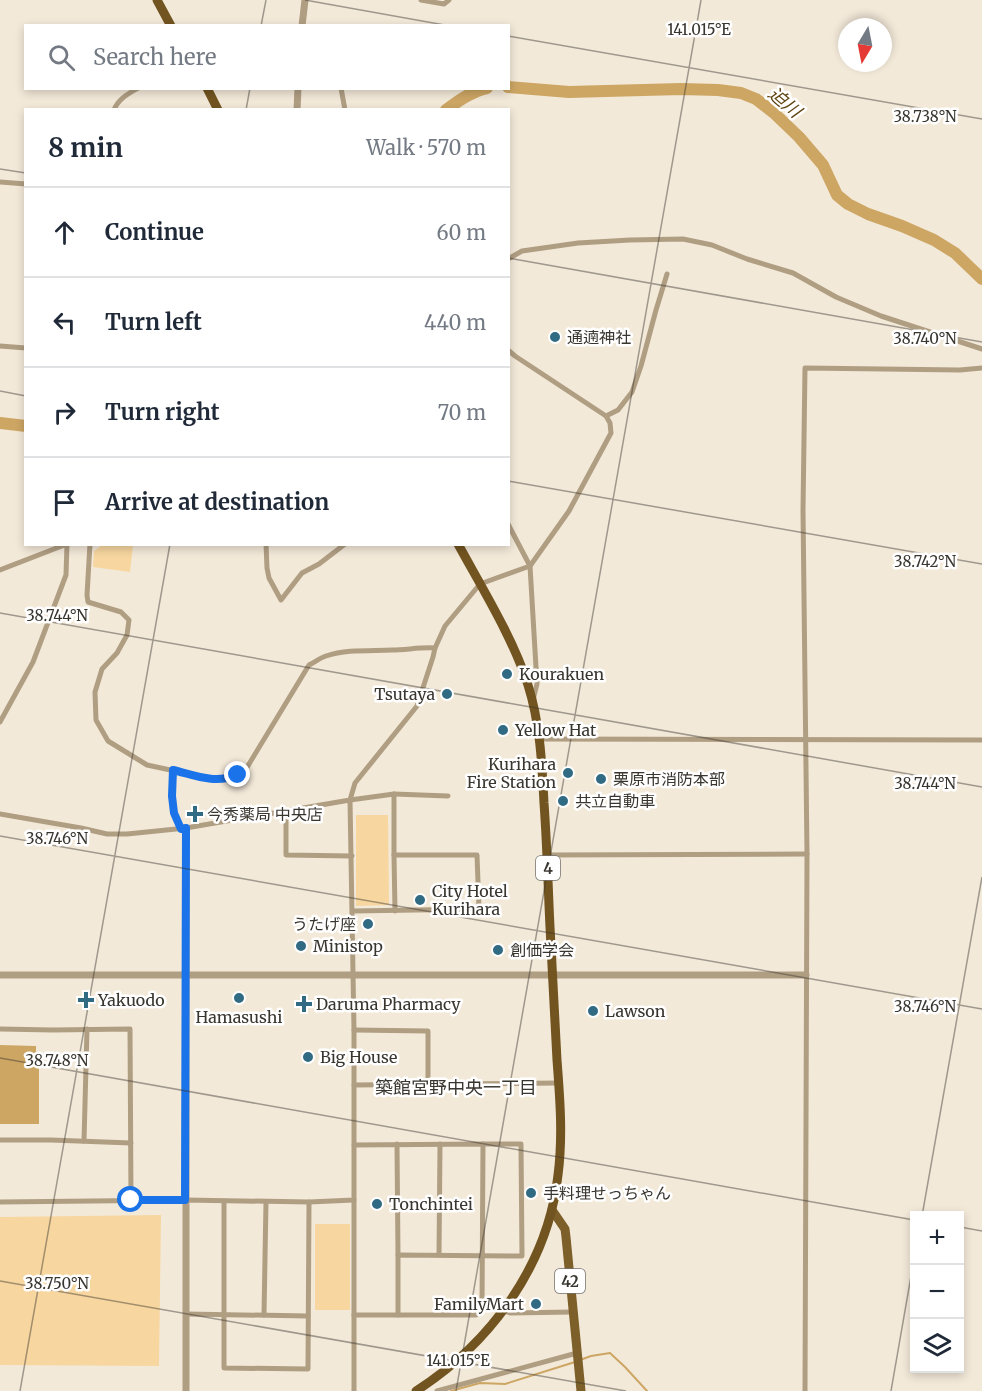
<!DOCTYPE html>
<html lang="en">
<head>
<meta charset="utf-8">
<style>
  body { margin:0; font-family:Merriweather,"Noto Sans JP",serif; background:#f6f6f7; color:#1f2937 }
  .controls { position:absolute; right:18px; bottom:18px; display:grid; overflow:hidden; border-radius:0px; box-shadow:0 3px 9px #0003 }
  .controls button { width:54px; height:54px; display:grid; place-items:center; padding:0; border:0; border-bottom:2px solid #e0e1e3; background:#fff; color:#1f2937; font:30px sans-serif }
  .compass { position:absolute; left:838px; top:18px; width:54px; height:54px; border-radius:50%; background:#fff; box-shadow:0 3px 9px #0003; rotate:190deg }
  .stop { position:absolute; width:18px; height:18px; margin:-14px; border:4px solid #1a73e8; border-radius:50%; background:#fff }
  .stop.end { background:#1a73e8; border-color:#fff; box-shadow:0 2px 6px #0008 }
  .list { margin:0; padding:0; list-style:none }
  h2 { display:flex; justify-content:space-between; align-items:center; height:78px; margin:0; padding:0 24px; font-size:26px }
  h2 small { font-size:20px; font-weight:400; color:#747a83 }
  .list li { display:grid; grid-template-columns:39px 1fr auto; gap:18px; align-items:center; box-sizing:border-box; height:90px; padding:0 24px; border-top:2px solid #e0e1e3 }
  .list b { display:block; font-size:22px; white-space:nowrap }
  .list em { font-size:20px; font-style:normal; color:#747a83 }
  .icon { flex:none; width:33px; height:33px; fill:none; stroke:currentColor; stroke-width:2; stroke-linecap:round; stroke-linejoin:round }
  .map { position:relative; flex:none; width:982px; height:1391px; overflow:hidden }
  .search { position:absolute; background:#fff; box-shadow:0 3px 9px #0003; left:24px; top:24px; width:486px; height:66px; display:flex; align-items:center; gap:15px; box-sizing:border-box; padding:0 21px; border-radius:0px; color:#747a83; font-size:22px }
  .panel { position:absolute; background:#fff; box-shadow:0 3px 9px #0003; left:24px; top:108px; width:486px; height:438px; border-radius:0px }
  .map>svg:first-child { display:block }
  .green { fill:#f7d6a0 }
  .water { fill:#cda664 }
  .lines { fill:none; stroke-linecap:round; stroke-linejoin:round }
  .stream { stroke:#cda664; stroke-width:2 }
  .river { stroke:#cda664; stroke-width:12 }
  .minor { stroke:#b09e83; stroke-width:5 }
  .tertiary { stroke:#b09e83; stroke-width:7 }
  .primary { stroke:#7d5f29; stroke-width:9 }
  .trunk { stroke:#725420; stroke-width:9 }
  .route { stroke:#1a73e8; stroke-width:8 }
  .ticks { fill:none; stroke:#39352f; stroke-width:1.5; stroke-opacity:0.45 }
  .poi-dot { fill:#306a83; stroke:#fff; stroke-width:2 }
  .labels { text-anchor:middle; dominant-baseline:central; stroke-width:5; stroke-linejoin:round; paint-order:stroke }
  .shield { fill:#fff; stroke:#74726d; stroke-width:1.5 }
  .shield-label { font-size:15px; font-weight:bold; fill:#39352f }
  .poi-label { font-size:16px; fill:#39352f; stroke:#fff; text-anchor:start }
  .water-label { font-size:18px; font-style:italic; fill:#604411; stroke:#fff }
  .neighbourhood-label { font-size:18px; fill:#39352f; stroke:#fff }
  .ticks-label { font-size:15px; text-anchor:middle; fill:#39352f; stroke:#fff; stroke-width:5; stroke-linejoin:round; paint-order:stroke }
</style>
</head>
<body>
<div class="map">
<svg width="982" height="1391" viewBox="0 0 982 1391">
  <rect width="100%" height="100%" fill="#f3e9d9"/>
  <!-- green -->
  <g class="green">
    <polygon points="104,544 133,545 130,572 93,567 94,551"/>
    <polygon points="356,815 388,815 389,905 356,906"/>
    <polygon points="161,1215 159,1366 0,1365 0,1217"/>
    <rect x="315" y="1224" width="35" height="86"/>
  </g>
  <!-- water -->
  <polygon class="water" points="0,1045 36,1046 36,1059 39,1059 39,1124 0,1124"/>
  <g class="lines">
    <!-- stream -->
    <g class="stream">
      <polyline points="580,1360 591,1356 610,1353 625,1367 647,1391"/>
      <polyline points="451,1391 480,1383 505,1384 575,1362"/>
    </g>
    <!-- river -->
    <g class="river">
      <polyline points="508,87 569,92 681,89 718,90 741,93 756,99 774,113 799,137 823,165 837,195 848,204 868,214 902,226 934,240 955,253 982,279"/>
      <path d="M446,110C459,100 472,91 487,88"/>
      <polyline points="0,423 26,426"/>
    </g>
    <!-- minor -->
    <g class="minor">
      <polyline points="421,0 444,4 449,0"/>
      <polyline points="341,88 345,110"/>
      <path d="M114,110C118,99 128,94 138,88"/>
      <polyline points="0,182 26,184"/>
      <polyline points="508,259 522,251 578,243 630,240 683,239 712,245 747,259 793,273 836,297 881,316 982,349"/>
      <polyline points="0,346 26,348"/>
      <polyline points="606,416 618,410 632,392 641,366 656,310 667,274"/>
      <polyline points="508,524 530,566 537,684 533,700"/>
      <path d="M90,544L87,595L88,602L121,612L129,620L127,635L117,653L102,669L95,692L96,720L108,741L147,765L217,780C228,779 237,776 246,769L309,665C315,662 320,658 326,656C347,649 370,651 392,650C406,650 420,647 435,648"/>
      <polyline points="266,544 267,568 269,578 281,600 302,573 319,564 345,544"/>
      <polyline points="0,570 67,544 66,575 33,662 0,722"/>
      <polyline points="540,739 982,740"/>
      <polyline points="173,770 172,796 174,813 181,829"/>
      <polyline points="394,794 448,796"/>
      <polyline points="286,812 286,855 352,856"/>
      <polyline points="0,814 81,828 107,834 127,834 186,828 350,800 355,783 417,706 433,657 435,648 445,626 480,584 530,566 569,511 611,433 610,423 606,416 515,356 508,350"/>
      <polyline points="394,855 395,911"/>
      <polyline points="547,855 807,854"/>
      <polyline points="0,1029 53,1030 130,1029 131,1200"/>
      <polyline points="354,1030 428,1031 428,1084"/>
      <polyline points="354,1085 559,1083"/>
      <polyline points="0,1140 51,1140 131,1143"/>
      <polyline points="84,1141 87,1029"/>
      <polyline points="397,1144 398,1255"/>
      <polyline points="354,1145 483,1144 482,1307 476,1315 354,1315"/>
      <polyline points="354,1200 354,1391"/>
      <polyline points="224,1201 224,1368 308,1369 309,1202"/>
      <polyline points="0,1202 185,1200 309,1202 354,1200 354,1030 350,800 394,794 394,855 477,855 479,909 353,911"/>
      <polyline points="439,1255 440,1144"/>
      <polyline points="504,1311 510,1313 573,1312"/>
      <polyline points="186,1314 308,1316"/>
      <polyline points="264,1315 266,1202"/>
      <polyline points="398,1315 398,1255 522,1256 521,1144 483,1144"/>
      <polyline points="437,1391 577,1353"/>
      <polyline points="805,1391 807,854 803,510 805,368 960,370 982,368"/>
    </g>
    <!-- tertiary -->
    <g class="tertiary">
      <polyline points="302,26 305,0"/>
      <polyline points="297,110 298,88"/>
      <polyline points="0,975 806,975"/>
      <polyline points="186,1391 186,828"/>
    </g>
    <!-- primary -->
    <polyline class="primary" points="552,1210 565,1229 566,1237 581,1391"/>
    <!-- trunk -->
    <g class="trunk">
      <polyline points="157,0 171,26"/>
      <polyline points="207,88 218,110"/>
      <path d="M416,1391C491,1343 548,1265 558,1175C563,1137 560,1099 557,1060C555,1016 552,972 550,927C548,886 547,844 544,803C542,763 540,723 528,685C513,638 482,588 458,544"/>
    </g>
  </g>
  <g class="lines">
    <!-- route -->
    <path class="route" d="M131,1200H185L186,828L181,829L174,813L172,796L173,770C197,776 214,784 238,775"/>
  </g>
  <!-- ticks -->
  <path class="ticks" d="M305,0L450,26M261,26L266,0M508,36L982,119M246,110L250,88M0,169L26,173M508,258L982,342M0,391L26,396M508,481L982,564M0,613L982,787M0,836L982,1009M0,1058L914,1220M922,1216L982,877M960,1227L982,1231M0,1281L626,1391M20,1391L170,544M456,1391L701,0M891,1391L914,1259"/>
  <!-- markers -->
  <g class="poi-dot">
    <circle cx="555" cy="337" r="6"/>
    <circle cx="507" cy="674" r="6"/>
    <circle cx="447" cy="694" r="6"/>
    <circle cx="503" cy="730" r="6"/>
    <circle cx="568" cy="773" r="6"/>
    <circle cx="601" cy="779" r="6"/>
    <circle cx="563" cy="801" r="6"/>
    <path d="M192 805h6v6h6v6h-6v6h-6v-6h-6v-6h6z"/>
    <circle cx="420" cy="900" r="6"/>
    <circle cx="368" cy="924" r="6"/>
    <circle cx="301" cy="946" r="6"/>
    <circle cx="498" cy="950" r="6"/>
    <circle cx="239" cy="998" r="6"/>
    <path d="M83 991h6v6h6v6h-6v6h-6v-6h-6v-6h6z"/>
    <path d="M301 995h6v6h6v6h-6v6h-6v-6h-6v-6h6z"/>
    <circle cx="593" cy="1011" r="6"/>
    <circle cx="308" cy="1057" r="6"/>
    <circle cx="531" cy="1193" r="6"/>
    <circle cx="377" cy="1204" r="6"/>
    <circle cx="536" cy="1304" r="6"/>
  </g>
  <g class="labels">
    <!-- shield labels -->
    <g class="shield">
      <rect x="536" y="856" width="24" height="24" rx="4.5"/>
      <rect x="555" y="1269" width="30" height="24" rx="4.5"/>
    </g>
    <g class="shield-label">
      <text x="548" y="868">4</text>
      <text x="570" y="1281">42</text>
    </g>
    <!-- poi labels -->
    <g class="poi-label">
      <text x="567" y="337">通遖神社</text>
      <text x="519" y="674">Kourakuen</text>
      <text x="435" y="694" text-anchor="end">Tsutaya</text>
      <text x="515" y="730">Yellow Hat</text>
      <text x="556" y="764" text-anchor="end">Kurihara<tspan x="556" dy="18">Fire Station</tspan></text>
      <text x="613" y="779">栗原市消防本部</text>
      <text x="575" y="801">共立自動車</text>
      <text x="207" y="814">今秀薬局 中央店</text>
      <text x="432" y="891">City Hotel<tspan x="432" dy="18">Kurihara</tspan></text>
      <text x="356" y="924" text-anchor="end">うたげ座</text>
      <text x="313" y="946">Ministop</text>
      <text x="510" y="950">創価学会</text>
      <text x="98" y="1000">Yakuodo</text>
      <text x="316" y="1004">Daruma Pharmacy</text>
      <text x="605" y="1011">Lawson</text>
      <text x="239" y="1017" text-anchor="middle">Hamasushi</text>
      <text x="320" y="1057">Big House</text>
      <text x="543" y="1193">手料理せっちゃん</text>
      <text x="389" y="1204">Tonchintei</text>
      <text x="524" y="1304" text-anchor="end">FamilyMart</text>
    </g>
    <!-- water labels -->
    <g class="water-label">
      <text transform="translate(785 102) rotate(40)">迫川</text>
    </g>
    <!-- neighbourhood labels -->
    <g class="neighbourhood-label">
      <text x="456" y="1087">築館宮野中央一丁目</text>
    </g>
  </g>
  <g class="ticks-label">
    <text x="699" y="35">141.015°E</text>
    <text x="925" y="122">38.738°N</text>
    <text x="925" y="344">38.740°N</text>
    <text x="925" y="567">38.742°N</text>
    <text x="57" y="621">38.744°N</text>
    <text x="925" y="789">38.744°N</text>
    <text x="57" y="844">38.746°N</text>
    <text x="925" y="1012">38.746°N</text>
    <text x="57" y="1066">38.748°N</text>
    <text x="57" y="1289">38.750°N</text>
    <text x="458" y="1366">141.015°E</text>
  </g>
</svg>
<div class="controls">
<button>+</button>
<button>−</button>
<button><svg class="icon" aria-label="layers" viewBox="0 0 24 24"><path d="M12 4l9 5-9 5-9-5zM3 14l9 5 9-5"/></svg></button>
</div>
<svg class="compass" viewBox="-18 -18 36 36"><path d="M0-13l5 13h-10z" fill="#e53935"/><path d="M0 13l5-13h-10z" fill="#747a83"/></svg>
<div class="stop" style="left:131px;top:1200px"></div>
<div class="stop end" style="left:238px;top:775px"></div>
<div class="search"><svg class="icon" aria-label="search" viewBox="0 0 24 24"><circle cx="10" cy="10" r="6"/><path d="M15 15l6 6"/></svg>Search here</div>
<section class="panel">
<h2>8 min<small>Walk · 570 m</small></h2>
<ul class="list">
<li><svg class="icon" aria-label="ahead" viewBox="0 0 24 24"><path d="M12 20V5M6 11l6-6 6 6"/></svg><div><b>Continue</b></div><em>60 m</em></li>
<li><svg class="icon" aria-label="left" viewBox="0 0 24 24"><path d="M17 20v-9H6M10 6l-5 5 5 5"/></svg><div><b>Turn left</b></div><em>440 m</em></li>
<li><svg class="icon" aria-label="right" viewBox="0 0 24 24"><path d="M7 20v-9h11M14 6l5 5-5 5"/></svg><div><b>Turn right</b></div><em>70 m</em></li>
<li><svg class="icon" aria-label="arrive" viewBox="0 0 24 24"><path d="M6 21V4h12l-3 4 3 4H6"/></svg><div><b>Arrive at destination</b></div></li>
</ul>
</section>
</div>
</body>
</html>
